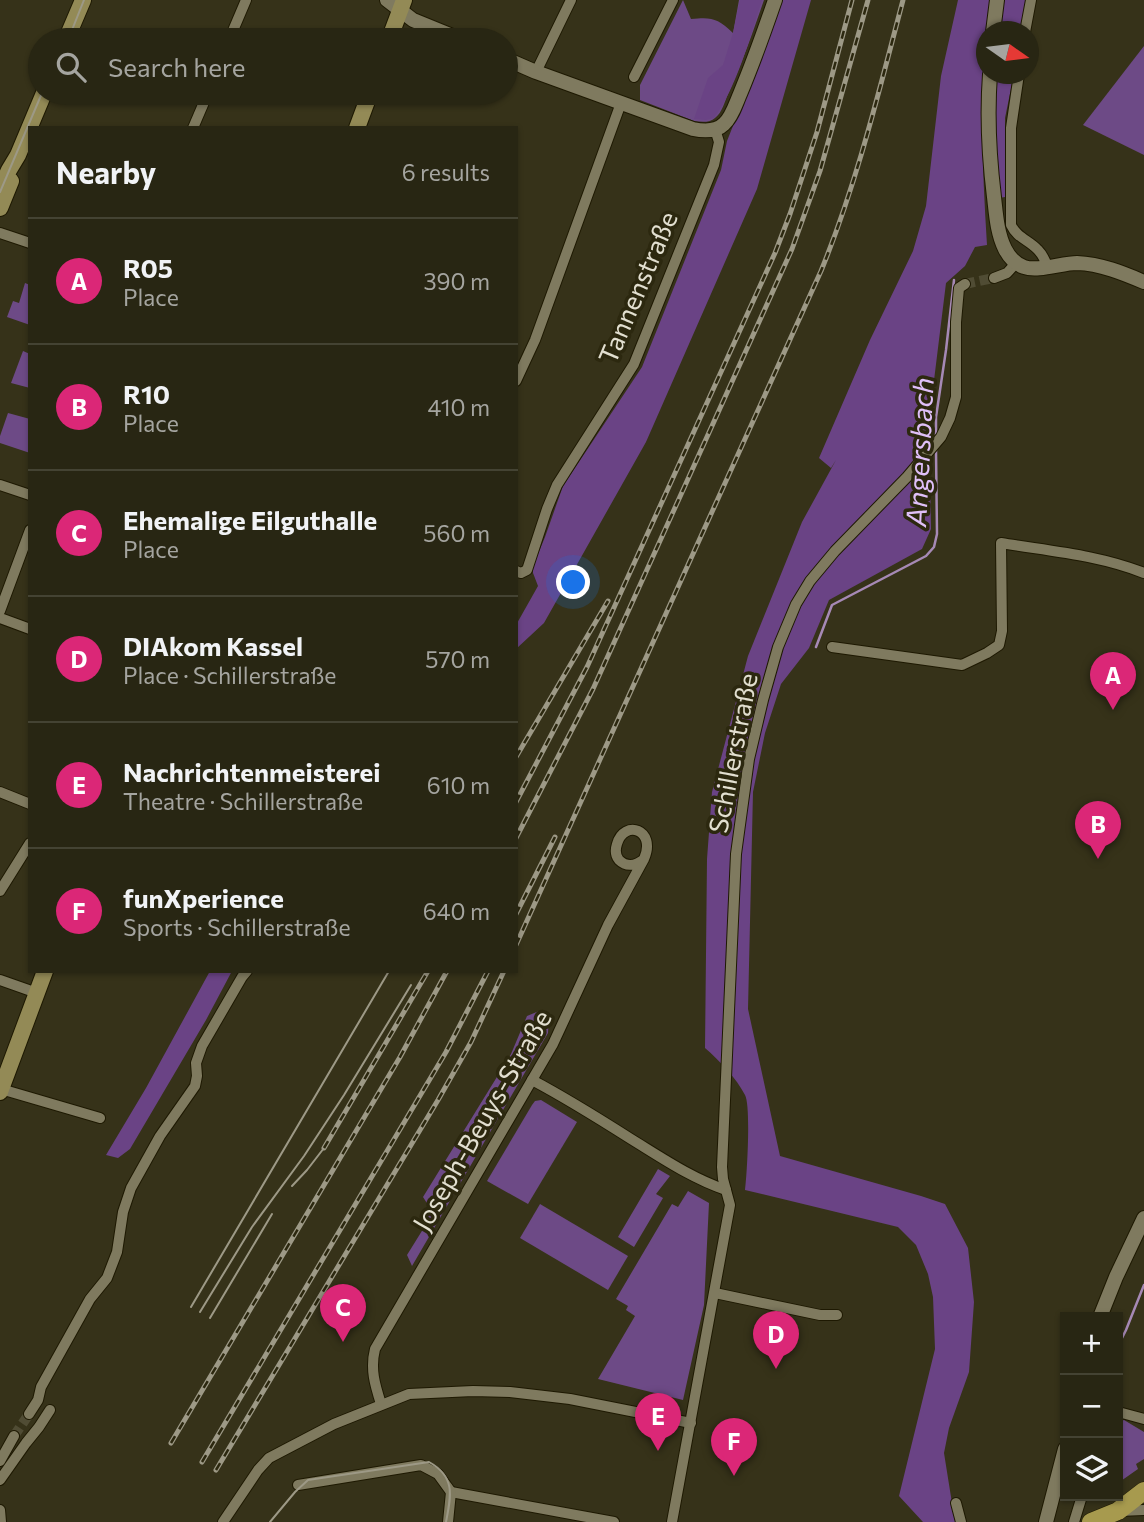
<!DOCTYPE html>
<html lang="en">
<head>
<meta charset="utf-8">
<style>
  body { margin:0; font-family:Commissioner,sans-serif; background:#302e1c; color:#f1f3f6 }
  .controls { position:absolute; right:21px; bottom:21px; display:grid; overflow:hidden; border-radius:0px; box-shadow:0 2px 5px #0004 }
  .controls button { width:63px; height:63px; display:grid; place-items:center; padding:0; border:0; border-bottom:2px solid #444333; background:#282613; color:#f1f3f6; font:35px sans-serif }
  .compass { position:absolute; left:976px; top:21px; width:63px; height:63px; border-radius:50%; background:#282613; box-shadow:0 2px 5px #0004; rotate:104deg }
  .you { position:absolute; left:574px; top:583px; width:24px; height:24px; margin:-18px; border:5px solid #fff; border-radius:50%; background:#1a73e8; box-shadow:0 0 0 10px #1a73e833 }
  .badge { display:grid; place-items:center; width:46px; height:46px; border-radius:50%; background:#db2777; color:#fff; font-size:23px; font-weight:700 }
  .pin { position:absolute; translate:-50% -58px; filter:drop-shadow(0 2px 4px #0008) }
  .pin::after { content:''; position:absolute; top:37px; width:24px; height:21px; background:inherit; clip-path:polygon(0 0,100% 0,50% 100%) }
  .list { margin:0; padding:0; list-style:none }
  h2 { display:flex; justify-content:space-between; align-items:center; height:91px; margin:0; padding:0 28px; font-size:30px }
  h2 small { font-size:23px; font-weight:400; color:#a5a5a0 }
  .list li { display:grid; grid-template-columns:46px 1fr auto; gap:21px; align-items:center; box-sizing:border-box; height:126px; padding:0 28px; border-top:2px solid #444333 }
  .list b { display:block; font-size:26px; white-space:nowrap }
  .list p { margin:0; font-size:23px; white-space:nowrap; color:#a5a5a0 }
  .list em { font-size:23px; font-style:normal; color:#a5a5a0 }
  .icon { flex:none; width:38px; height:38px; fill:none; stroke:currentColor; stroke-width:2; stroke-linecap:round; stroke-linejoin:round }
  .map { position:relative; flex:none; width:1144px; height:1522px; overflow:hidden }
  .search { position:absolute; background:#282613; box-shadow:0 2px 5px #0004; left:28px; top:28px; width:490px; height:77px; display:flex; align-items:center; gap:18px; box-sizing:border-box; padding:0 24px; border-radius:38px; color:#a5a5a0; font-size:26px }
  .panel { position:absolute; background:#282613; box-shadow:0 2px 5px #0004; left:28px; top:126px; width:490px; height:847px; border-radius:0px }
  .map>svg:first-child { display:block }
  .green { fill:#6d4a86 }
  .forest { fill:#6a4385 }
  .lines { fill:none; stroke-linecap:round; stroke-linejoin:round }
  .stream { stroke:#a689b5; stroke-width:2.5 }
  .minor-tunnel { stroke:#504c34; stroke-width:10; stroke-dasharray:10 5; stroke-linecap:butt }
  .minor-casing { stroke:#1e1902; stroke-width:12 }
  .tertiary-casing { stroke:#1e1902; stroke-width:16 }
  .secondary-casing { stroke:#1e1902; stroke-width:18 }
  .primary-casing { stroke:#1e1902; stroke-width:19 }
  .minor { stroke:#7f7a5f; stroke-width:10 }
  .tertiary { stroke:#7f7a5f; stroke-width:14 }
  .secondary { stroke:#938a56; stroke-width:16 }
  .primary { stroke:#a79a4e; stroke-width:18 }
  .tram { stroke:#9d9986; stroke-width:2 }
  .rail-casing { stroke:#9d9986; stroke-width:5 }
  .rail { stroke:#2c280f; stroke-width:2.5; stroke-dasharray:8; stroke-linecap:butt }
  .labels { text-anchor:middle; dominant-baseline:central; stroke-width:7; stroke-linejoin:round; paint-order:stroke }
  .street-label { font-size:26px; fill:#e2dfd0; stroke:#2c280f }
  .water-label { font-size:28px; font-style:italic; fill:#dfbff8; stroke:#2c280f }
</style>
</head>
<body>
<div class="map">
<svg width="1144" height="1522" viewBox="0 0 1144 1522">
  <rect width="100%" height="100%" fill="#363219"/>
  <!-- green -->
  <g class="green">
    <path d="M683,0L691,19C712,17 717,18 733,33L739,0H764C753,32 742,63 728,94C725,101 722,113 715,118C710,123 701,122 694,121L640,100V85Z"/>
    <polygon points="1144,46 1144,155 1083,125"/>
    <polygon points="25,283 30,285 30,325 7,317 13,301 19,303"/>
    <polygon points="23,351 30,354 30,388 11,383"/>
    <polygon points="8,413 30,419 30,453 0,443 0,436"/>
    <polygon points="539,1011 549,1016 548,1033 412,1266 407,1255 425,1226 430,1208 423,1197 511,1054 527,1016"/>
    <polygon points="541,1100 577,1122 528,1204 487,1181 532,1105 535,1101"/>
    <polygon points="658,1169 670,1176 656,1194 663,1198 634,1247 618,1237"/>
    <polygon points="688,1191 709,1203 704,1305 683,1400 598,1379 635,1316 626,1310 628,1306 616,1299 672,1204 678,1207"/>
    <polygon points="540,1204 628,1256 608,1290 520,1238"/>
    <polygon points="1124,1420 1144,1432 1144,1459 1136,1464 1138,1469 1118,1483 1118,1422"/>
  </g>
  <!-- forest -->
  <g class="forest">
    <path d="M740,0H762C750,37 737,87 714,118L706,120L694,119L708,78L723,65L733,33Z"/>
    <polygon points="781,0 811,0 757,189 646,442 544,623 516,649 516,625 538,586 533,573 533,566 545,537 563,486 642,367 721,170 727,141 756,68"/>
    <path d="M958,0H992C978,81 982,163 987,245L975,247L965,266L946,283L929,421L931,529L922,549L829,600L809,648L781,684L765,733L753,792L748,1009L780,1156L921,1196L945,1204L968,1248L974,1302L969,1372L949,1428L944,1453L955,1522H923L899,1496L935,1349L933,1297L928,1274L916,1245L898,1227L745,1190C747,1175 751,1106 745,1095C737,1079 719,1060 705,1048L707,859L712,792L748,656L802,522L836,460L831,468L819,458L870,340L913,251L926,206L941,76Z"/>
    <polygon points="1004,0 1027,0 1021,31 1000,32"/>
    <polygon points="996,74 1014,74 1005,118 1005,197 999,198 995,130"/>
    <polygon points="210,971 232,971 206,1020 130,1149 118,1158 106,1155 146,1088"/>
  </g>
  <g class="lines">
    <!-- stream -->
    <g class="stream">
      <polyline points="936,437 936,417 946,350 954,280"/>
      <polyline points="816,647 832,605 926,556 934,547 937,534 936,450"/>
      <polyline points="1118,1346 1126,1330 1144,1285"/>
    </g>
    <!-- minor-tunnel -->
    <g class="minor-tunnel">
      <polyline points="965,284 994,278"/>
      <polyline points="14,1436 29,1414"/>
    </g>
    <defs>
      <g id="minor">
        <polyline points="1025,32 1031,0"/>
        <polyline points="229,40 246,0"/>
        <polyline points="536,72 571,0"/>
        <path d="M1019,74L1011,128V225C1017,238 1029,240 1038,250C1043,255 1045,260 1047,266"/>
        <polyline points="634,77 673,0"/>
        <polyline points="193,128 208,93"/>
        <polyline points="0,233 30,243"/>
        <polyline points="994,278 1007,273 1016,263"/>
        <polyline points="516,381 535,340 621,103"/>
        <polyline points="0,485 30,495"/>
        <polyline points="516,571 521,573 527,570 547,509 557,485 634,364 714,165 719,142 715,129"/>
        <polyline points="0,611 30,530"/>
        <polyline points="0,618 30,629"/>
        <path d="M832,647L962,665L987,653L999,645L1002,631L1001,543C1049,551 1099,555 1144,573"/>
        <polyline points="0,792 30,804"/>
        <polyline points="0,891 30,843"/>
        <polyline points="0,980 37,993"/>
        <path d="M532,1080C566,1098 598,1118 631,1139C662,1158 691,1178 726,1190"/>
        <polyline points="1,1089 100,1118"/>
        <polyline points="715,1293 820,1315 837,1315"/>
        <path d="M381,1404C375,1385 370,1369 375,1349L553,1044L608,925L644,859C657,829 624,819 617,844C615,850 615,855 619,860C627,868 637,865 644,859"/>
        <polyline points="29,1414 38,1400 41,1387 90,1299 107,1278 117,1252 123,1212 131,1188 160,1136 195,1086 197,1076 196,1063 202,1046 242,977 247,971"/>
        <polyline points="1118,1415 1122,1413 1144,1419"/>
        <polyline points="0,1461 14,1436"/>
        <polyline points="0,1480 26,1443 39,1427 50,1410"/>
        <polyline points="298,1485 421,1465 438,1474 451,1492"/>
        <polyline points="451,1492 614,1522"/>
        <polyline points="956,1503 961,1522"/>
        <polyline points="0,1510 1,1522"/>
        <polyline points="1119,1511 1144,1510"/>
        <polyline points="223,1522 258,1470 269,1458 334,1424 409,1394 473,1391 510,1392 570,1399 691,1423"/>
        <polyline points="448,1522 451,1492"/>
        <polyline points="672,1522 730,1205 723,1179 722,1167 736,854 749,759 763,700 778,647 796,604 810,581 835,551 907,477 941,437 950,418 956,397 956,322 959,288 965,284"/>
        <polyline points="1074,1522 1082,1496"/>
      </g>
      <g id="tertiary">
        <polyline points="387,0 413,20 462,40"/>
        <polyline points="993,32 997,0"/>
        <path d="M506,59L536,72L693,129C703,131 716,132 724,124C732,117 736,103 740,94C753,63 764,32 775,0"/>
        <path d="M990,74C987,114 989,156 994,197C996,214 997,233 1005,249C1009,257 1016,264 1024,267C1038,272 1062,263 1077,263C1101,264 1123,273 1144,282"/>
        <polyline points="1100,1317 1116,1277 1144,1218"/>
        <polyline points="1046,1522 1065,1449"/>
      </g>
      <g id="secondary">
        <polyline points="66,40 83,0"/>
        <polyline points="389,40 404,0"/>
        <polyline points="357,128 370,93"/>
        <polyline points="0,190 9,170 18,155 44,93"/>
        <polyline points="0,208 11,181"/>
        <polyline points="0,1092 45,971"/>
      </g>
      <polyline id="primary" points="1091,1522 1118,1511 1144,1491"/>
    </defs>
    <!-- minor casing -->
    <use href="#minor" class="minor-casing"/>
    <!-- tertiary casing -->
    <use href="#tertiary" class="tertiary-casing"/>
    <!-- secondary casing -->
    <use href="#secondary" class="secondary-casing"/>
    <!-- primary casing -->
    <use href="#primary" class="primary-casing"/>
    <!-- minor -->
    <use href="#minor" class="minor"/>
    <!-- tertiary -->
    <use href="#tertiary" class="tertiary"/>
    <!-- secondary -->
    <use href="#secondary" class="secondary"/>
    <!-- primary -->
    <use href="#primary" class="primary"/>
    <!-- tram -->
    <g class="tram">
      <polyline points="68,40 84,0"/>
      <polyline points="0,192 42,93"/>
      <polyline points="292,1186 307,1170 324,1148"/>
      <polyline points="191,1307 389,971"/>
      <polyline points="200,1312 252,1227 304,1156 344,1095 411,985"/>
      <polyline points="210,1318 272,1214"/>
      <path d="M270,1522L295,1492L308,1480L429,1462C456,1477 451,1496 446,1522"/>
    </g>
    <defs>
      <g id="rail">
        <polyline points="516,757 608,601"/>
        <polyline points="516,802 587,667 775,253 790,214 817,132 852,0"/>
        <polyline points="516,838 593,689 792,249 820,171 868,0"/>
        <polyline points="516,914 555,837"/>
        <path d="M516,945L821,271C857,183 879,91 903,0"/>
        <polyline points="324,1148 428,971"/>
        <polyline points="171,1443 400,1057 447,971"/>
        <polyline points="202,1462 446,1052 488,971"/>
        <polyline points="216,1470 438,1100 471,1042 504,971"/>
      </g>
    </defs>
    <!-- rail casing -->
    <use href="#rail" class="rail-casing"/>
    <!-- rail -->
    <use href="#rail" class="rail"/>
  </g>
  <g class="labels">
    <!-- street labels -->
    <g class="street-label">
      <text transform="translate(637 287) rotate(-67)">Tannenstraße</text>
      <text transform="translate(732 753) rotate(-79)">Schillerstraße</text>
      <text transform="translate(481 1120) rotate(-60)">Joseph-Beuys-Straße</text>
    </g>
    <!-- water labels -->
    <g class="water-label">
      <text transform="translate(919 452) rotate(-87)">Angersbach</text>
    </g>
  </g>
</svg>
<div class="controls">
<button>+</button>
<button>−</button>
<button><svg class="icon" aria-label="layers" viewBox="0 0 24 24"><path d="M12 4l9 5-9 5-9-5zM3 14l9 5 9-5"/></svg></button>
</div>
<svg class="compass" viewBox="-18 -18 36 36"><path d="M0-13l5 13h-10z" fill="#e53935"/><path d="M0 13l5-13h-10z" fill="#a5a5a0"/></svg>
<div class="you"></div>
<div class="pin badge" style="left:1113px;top:710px">A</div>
<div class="pin badge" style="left:1098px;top:859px">B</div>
<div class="pin badge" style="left:343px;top:1342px">C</div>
<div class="pin badge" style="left:776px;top:1369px">D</div>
<div class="pin badge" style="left:658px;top:1451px">E</div>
<div class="pin badge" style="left:734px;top:1476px">F</div>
<div class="search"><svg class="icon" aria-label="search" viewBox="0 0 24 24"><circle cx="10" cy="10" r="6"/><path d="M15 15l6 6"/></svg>Search here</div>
<section class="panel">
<h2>Nearby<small>6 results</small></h2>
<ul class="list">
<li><span class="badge">A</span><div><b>R05</b><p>Place</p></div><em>390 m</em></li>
<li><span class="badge">B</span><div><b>R10</b><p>Place</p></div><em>410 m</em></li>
<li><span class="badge">C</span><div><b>Ehemalige Eilguthalle</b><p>Place</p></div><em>560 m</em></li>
<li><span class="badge">D</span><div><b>DIAkom Kassel</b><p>Place · Schillerstraße</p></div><em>570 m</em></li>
<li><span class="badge">E</span><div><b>Nachrichtenmeisterei</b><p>Theatre · Schillerstraße</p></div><em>610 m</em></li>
<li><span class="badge">F</span><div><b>funXperience</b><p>Sports · Schillerstraße</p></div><em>640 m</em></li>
</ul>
</section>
</div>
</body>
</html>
